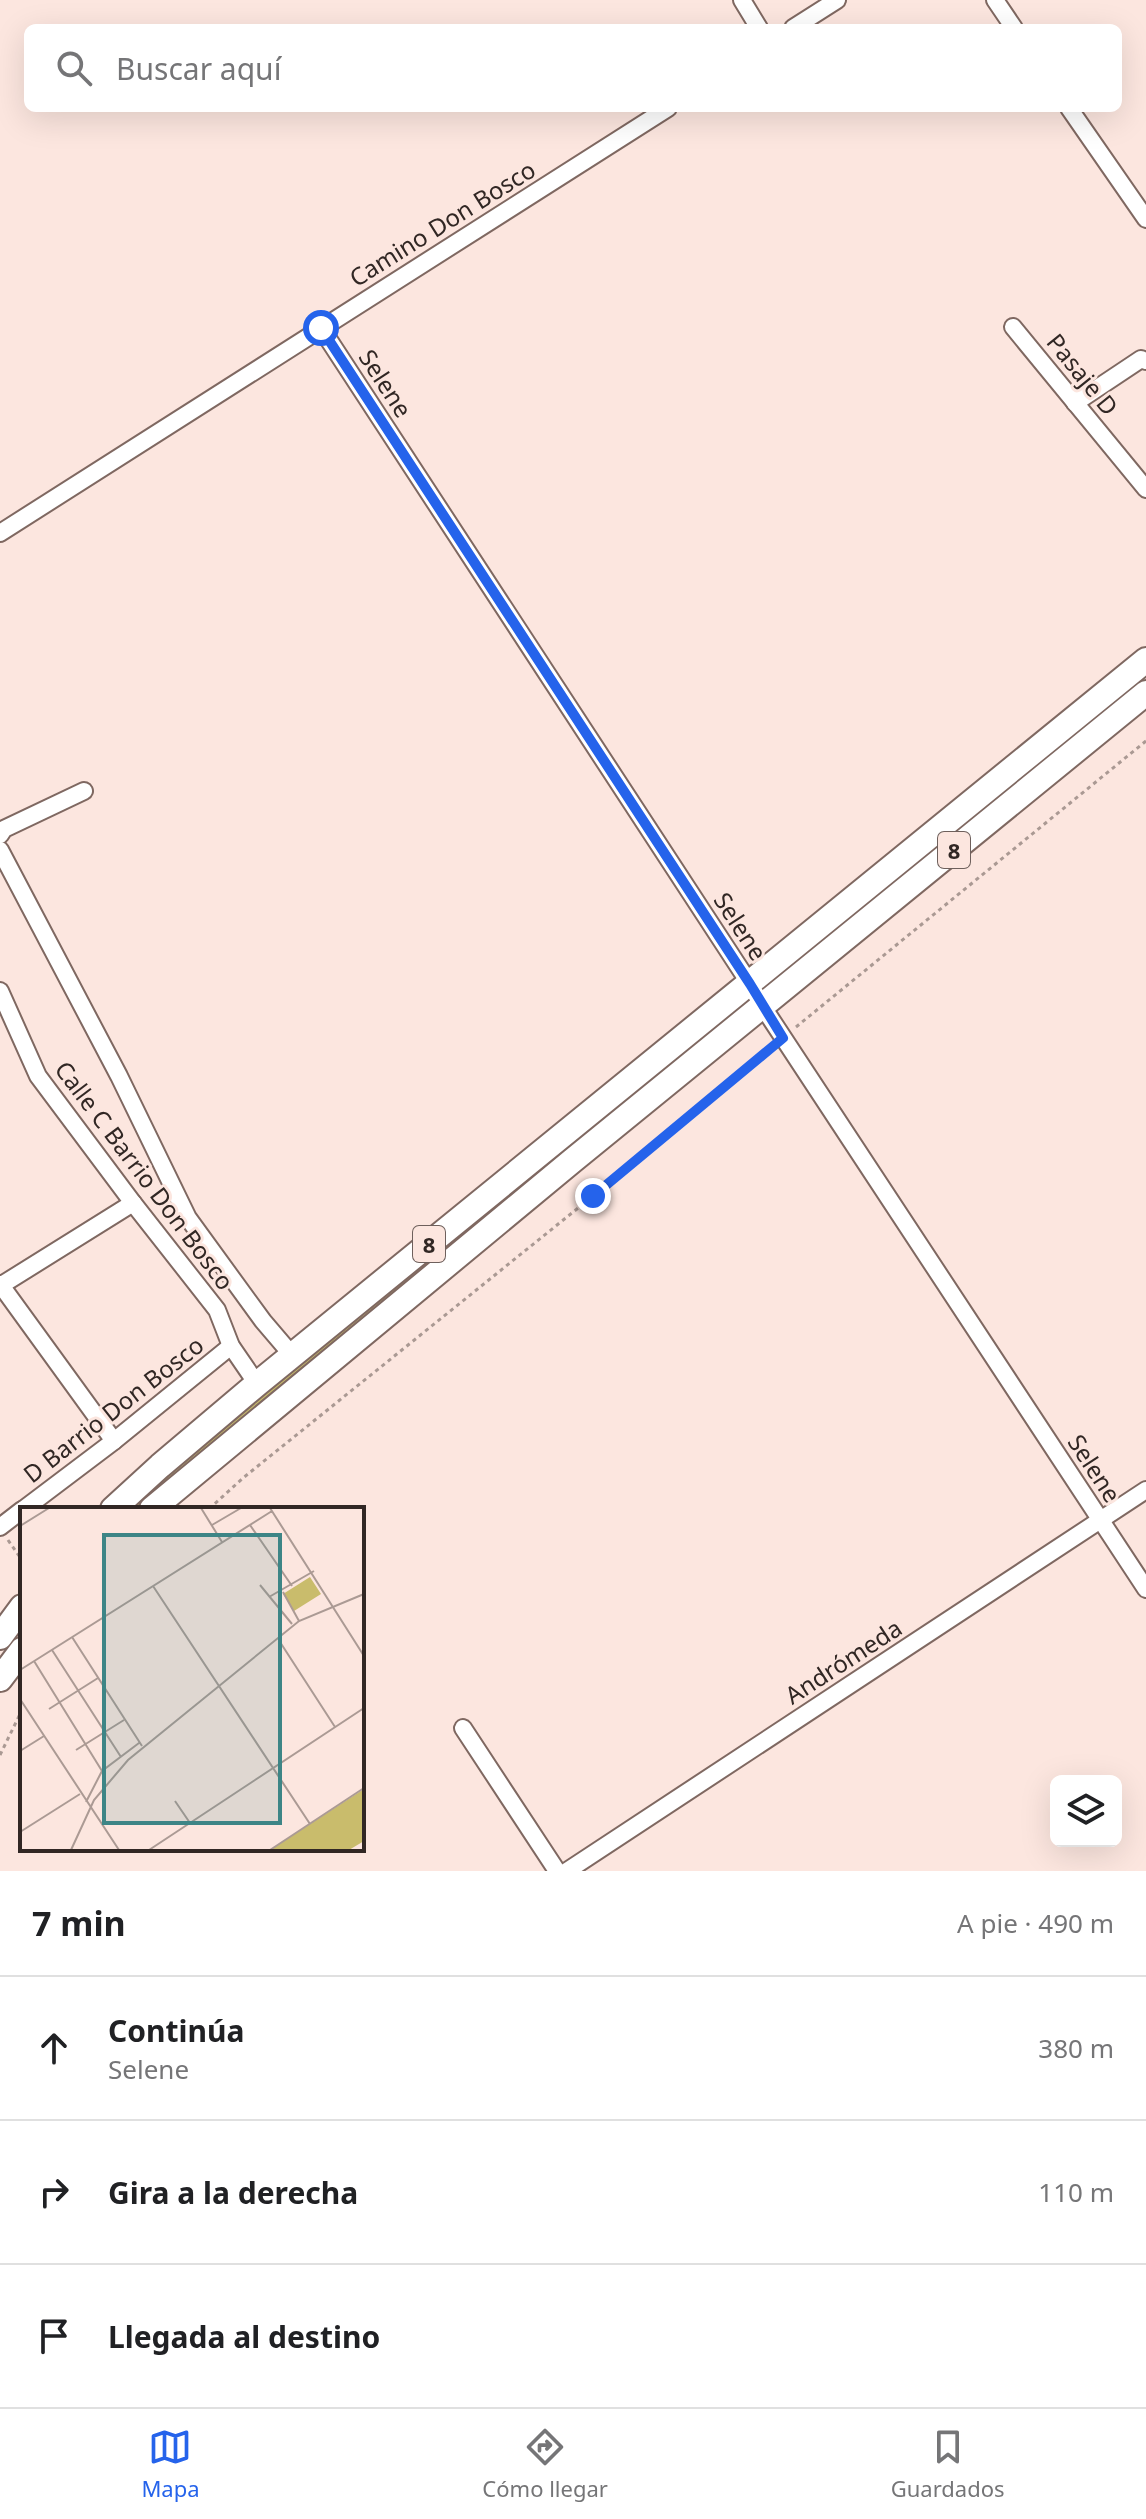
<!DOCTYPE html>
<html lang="es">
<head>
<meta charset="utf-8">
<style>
  body { margin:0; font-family:"Noto Sans",sans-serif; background:#f6f6f6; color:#202124 }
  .controls { position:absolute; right:24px; bottom:24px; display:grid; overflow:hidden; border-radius:12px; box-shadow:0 8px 32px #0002 }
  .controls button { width:72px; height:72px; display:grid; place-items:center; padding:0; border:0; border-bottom:2px solid #e0e0e0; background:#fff; color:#202124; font:40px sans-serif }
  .stop { position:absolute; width:24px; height:24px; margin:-18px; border:6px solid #2563eb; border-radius:50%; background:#fff }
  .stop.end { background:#2563eb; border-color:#fff; box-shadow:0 2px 8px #0008 }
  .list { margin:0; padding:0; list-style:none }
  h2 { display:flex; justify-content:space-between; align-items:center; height:104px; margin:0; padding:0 32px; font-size:34px }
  h2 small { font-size:26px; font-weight:400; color:#757577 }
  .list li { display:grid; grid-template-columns:52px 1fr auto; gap:24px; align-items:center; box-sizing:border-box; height:144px; padding:0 32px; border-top:2px solid #e0e0e0 }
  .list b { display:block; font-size:30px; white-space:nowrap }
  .list p { margin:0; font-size:26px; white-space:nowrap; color:#757577 }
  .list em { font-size:26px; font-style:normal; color:#757577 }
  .icon { flex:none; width:44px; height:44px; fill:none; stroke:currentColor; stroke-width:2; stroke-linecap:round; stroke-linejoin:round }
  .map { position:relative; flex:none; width:1146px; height:1871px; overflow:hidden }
  .search { position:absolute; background:#fff; box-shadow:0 8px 32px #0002; left:24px; right:24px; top:24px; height:88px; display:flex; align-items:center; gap:20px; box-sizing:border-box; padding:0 28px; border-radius:12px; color:#757577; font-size:30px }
  .sheet { height:536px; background:#fff }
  nav { display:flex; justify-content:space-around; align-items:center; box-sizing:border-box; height:112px; border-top:2px solid #e0e0e0; background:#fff; font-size:22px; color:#757577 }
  nav a { display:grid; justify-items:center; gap:4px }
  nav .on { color:#2563eb }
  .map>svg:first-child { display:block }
  .green { fill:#c9bc6c }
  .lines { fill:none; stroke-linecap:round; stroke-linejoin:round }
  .minor-casing { stroke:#7f6861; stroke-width:20 }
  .highway-casing { stroke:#7f6861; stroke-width:28 }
  .path { stroke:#aa9993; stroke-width:3; stroke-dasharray:4 4; stroke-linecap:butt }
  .minor { stroke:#fff; stroke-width:16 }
  .highway { stroke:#fff; stroke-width:24 }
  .route { stroke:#2563eb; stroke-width:10 }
  .labels { text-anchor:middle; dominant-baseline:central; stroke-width:6; stroke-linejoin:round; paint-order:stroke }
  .shield { fill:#fce6df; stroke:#6e605c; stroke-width:2 }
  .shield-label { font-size:22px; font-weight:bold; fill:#312724 }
  .street-label { font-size:24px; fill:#312724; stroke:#fce6df }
  .inset-road { fill:none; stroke:#ab9a94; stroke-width:2 }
  .view { fill:#3d8586; fill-opacity:0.15; stroke:#3d8586; stroke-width:4 }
  .inset-edge { fill:none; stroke:#312724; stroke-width:4 }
</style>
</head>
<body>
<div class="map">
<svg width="1146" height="1871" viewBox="0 0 1146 1871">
  <rect width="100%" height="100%" fill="#fce6df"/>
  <!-- green -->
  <polygon class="green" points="725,1019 139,1509 124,1509 153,1483"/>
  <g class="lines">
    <defs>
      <g id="minor">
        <polyline points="742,0 759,28"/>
        <polyline points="995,0 1014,28"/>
        <polyline points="793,28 837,0"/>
        <polyline points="1069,108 1146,219"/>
        <polyline points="1013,327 1146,489"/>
        <polyline points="321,328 750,984 763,1007 1146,1589"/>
        <polyline points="1075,403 1141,359 1146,361"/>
        <polyline points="0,533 668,108"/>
        <polyline points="0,835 4,829 84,791"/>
        <polyline points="0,850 119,1076 188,1218 263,1321 292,1355"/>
        <polyline points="0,991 38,1076 133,1203 217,1310 231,1346 257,1384"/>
        <polyline points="0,1284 114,1441"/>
        <polyline points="0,1286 133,1203"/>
        <polyline points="24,1509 114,1441 231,1346"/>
        <polyline points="0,1527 22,1510"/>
        <polyline points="463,1728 557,1871"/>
        <polyline points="567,1871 1146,1490"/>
      </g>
      <g id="highway">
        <polyline points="113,1509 160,1466 257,1384 1146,660"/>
        <polyline points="152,1509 572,1161 1146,693"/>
        <polyline points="0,1637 22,1607"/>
        <polyline points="0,1679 22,1650"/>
      </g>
    </defs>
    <!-- minor casing -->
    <use href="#minor" class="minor-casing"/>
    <!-- highway casing -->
    <use href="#highway" class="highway-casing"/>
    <!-- path -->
    <g class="path">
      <polyline points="796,1027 1146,741"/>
      <polyline points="209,1509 243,1478 593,1196 772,1047"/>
      <polyline points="8,1540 22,1560"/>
      <polyline points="0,1755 22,1710"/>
    </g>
    <!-- minor -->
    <use href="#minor" class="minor"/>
    <!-- highway -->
    <use href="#highway" class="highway"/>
  </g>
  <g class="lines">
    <!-- route -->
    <polyline class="route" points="321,328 750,984 783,1038 593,1196"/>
  </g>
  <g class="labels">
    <!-- shield labels -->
    <g class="shield">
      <rect x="938" y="832" width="32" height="36" rx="6"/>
      <rect x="413" y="1226" width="32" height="36" rx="6"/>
    </g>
    <g class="shield-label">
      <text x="954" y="850">8</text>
      <text x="429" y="1244">8</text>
    </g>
    <!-- street labels -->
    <g class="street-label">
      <text transform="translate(442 223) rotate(-32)">Camino Don Bosco</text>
      <text transform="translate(1083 374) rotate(51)">Pasaje D</text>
      <text transform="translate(386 383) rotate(57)">Selene</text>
      <text transform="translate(741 926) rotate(57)">Selene</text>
      <text transform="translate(145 1175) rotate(53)">Calle C Barrio Don Bosco</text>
      <text transform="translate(113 1409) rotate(-38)">D Barrio Don Bosco</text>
      <text transform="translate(1095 1468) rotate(57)">Selene</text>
      <text transform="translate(843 1661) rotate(-33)">Andrómeda</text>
    </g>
  </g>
  <!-- overview -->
  <g transform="translate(20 1507)">
    <rect width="344" height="344" fill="#fce6df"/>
    <path d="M290,70L301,87L274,104L263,87ZM344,282V334L329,343H250Z" fill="#c9bc6c"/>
    <path class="inset-road" d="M181,1L202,35M250,1L344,149M192,18L221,1M230,18L272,79M0,19L29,1M240,78L272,117M133,79L290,317M263,85L279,114M249,90L294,64M52,130L122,239M260,135L315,220M32,143L101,250M14,154L82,264M0,163L252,4M0,192L99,343M29,202L78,171M56,243L104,213M0,244L24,229M155,294L170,316M66,295L82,264L119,236M0,325L60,287M51,343L74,293L108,253L279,114L344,87M129,343L344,201M250,343L344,281"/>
    <path class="view" d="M84,28H260V316H84Z"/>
    <rect width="344" height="344" class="inset-edge"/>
  </g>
</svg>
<div class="controls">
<button><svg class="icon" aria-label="layers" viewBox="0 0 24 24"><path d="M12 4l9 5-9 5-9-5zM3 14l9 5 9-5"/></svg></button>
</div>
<div class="stop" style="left:321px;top:328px"></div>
<div class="stop end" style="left:593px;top:1196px"></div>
<div class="search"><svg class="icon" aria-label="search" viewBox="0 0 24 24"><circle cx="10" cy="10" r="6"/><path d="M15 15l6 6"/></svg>Buscar aquí</div>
</div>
<section class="sheet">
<h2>7 min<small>A pie · 490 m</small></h2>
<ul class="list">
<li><svg class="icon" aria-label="ahead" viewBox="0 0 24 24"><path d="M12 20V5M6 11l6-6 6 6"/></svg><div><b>Continúa</b><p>Selene</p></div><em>380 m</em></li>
<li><svg class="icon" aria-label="right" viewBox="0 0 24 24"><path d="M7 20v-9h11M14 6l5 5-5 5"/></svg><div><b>Gira a la derecha</b></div><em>110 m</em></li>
<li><svg class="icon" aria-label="arrive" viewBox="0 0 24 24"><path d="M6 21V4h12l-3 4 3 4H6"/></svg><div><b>Llegada al destino</b></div></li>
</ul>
</section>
<nav>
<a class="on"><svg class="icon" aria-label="map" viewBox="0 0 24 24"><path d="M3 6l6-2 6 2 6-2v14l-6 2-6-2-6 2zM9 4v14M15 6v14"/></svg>Mapa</a>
<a><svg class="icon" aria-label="directions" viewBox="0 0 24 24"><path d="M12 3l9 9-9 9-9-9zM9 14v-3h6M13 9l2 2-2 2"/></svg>Cómo llegar</a>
<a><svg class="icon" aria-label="saved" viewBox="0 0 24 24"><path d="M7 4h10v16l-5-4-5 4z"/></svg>Guardados</a>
</nav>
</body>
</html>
